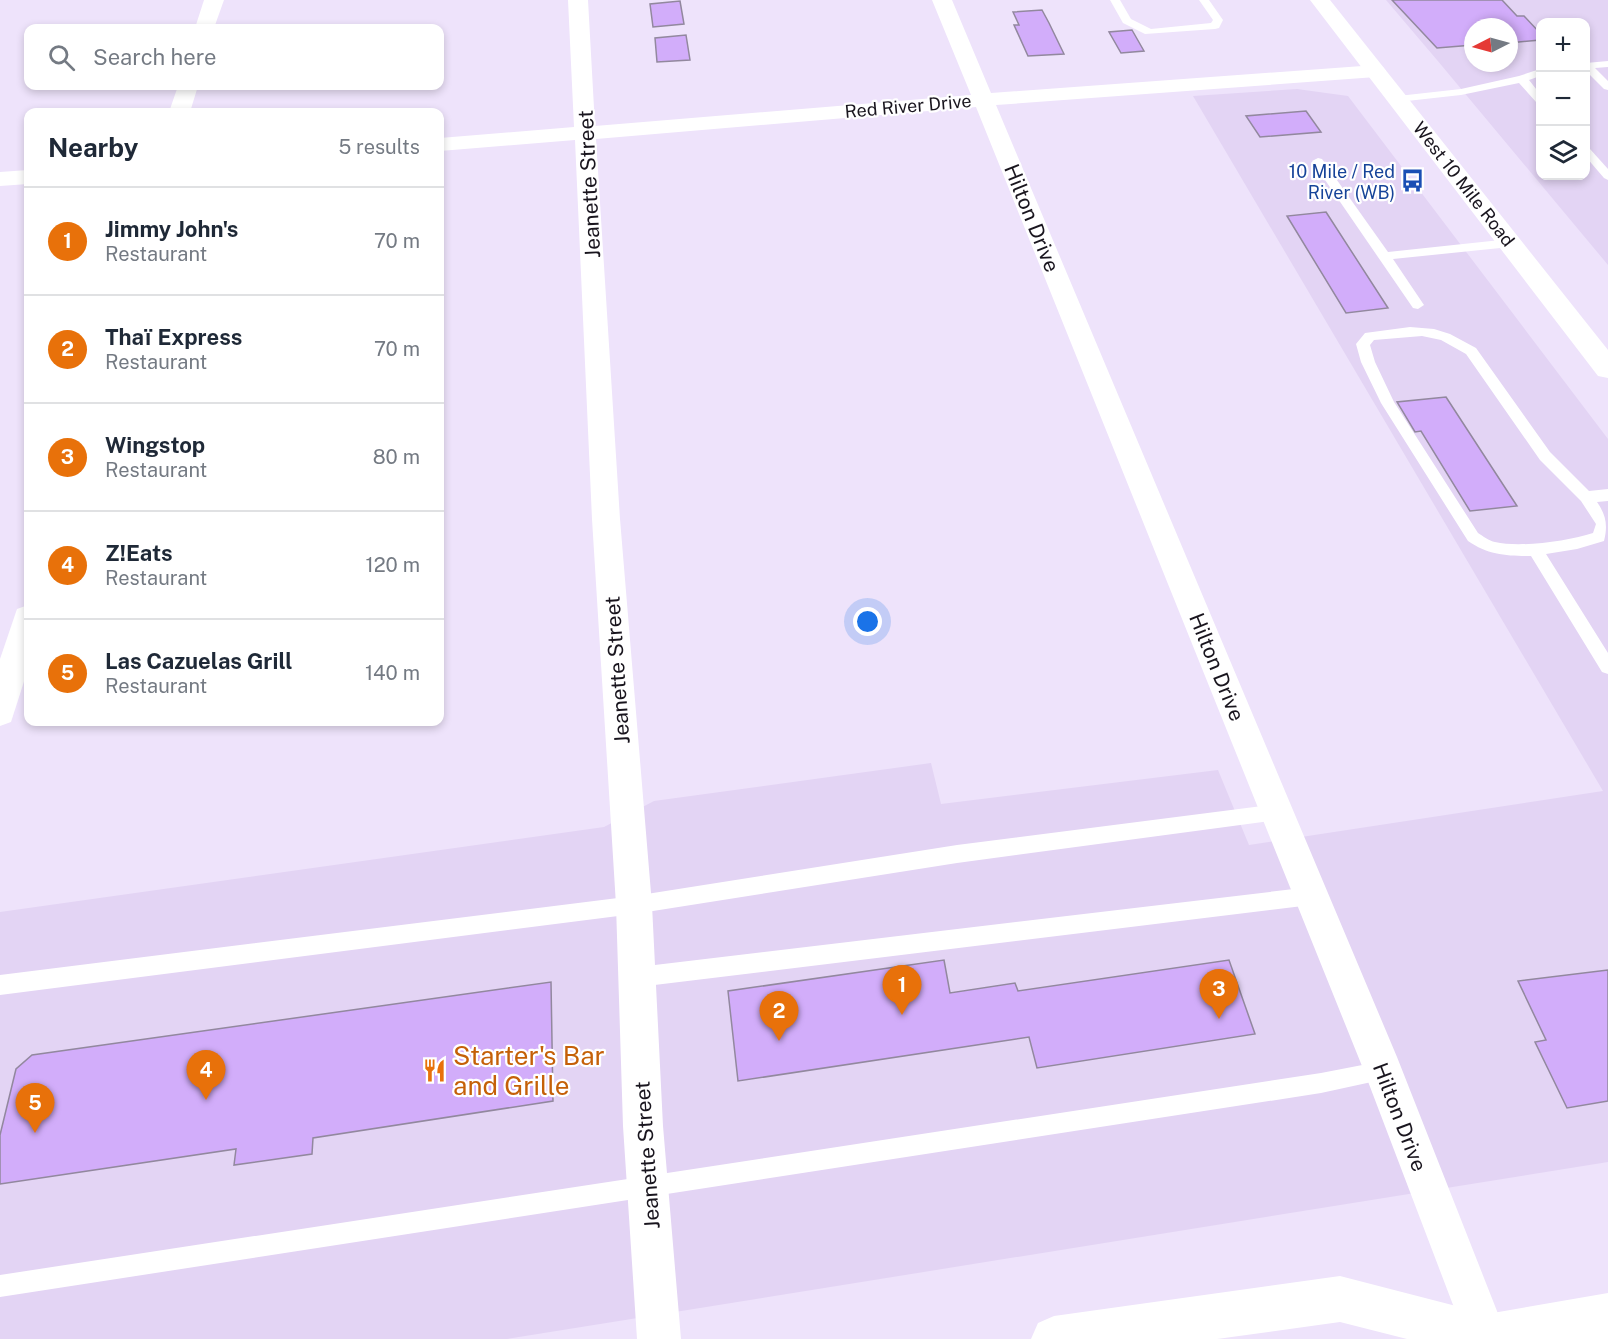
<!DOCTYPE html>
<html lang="en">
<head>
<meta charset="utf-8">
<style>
  body { margin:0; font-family:"Public Sans",sans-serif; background:#f6f6f7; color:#1f2937 }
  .controls { position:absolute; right:18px; top:18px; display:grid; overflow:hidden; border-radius:12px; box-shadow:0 3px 9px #0003 }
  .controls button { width:54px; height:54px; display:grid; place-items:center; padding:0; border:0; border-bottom:2px solid #e0e1e3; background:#fff; color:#1f2937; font:30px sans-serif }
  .compass { position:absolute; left:1464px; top:18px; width:54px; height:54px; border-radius:50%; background:#fff; box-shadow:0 3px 9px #0003; rotate:264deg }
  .you { position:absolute; left:868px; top:622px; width:21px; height:21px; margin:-15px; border:4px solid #fff; border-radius:50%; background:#1a73e8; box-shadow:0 0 0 9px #1a73e833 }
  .badge { display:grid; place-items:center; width:39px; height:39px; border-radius:50%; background:#7a2fa2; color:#fff; font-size:20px; font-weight:700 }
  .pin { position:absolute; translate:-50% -50px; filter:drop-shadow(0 2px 3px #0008) }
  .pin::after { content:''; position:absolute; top:32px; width:21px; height:18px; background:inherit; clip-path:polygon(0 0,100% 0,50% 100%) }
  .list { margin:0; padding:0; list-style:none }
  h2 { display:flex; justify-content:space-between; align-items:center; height:78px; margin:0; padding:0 24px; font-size:26px }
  h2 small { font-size:20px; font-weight:400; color:#747a83 }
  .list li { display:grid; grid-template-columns:39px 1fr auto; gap:18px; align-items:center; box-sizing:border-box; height:108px; padding:0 24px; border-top:2px solid #e0e1e3 }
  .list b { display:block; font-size:22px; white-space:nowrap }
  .list p { margin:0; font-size:20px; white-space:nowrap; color:#747a83 }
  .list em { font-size:20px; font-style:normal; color:#747a83 }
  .icon { flex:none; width:33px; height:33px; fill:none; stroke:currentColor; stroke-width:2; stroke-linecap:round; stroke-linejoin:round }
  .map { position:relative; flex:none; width:1608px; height:1339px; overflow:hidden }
  .search { position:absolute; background:#fff; box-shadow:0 3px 9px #0003; left:24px; top:24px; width:420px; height:66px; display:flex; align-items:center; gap:15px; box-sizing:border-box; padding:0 21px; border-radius:12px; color:#747a83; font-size:22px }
  .panel { position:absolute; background:#fff; box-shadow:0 3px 9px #0003; left:24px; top:108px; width:420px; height:618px; border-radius:12px }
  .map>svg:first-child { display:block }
  .built { fill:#e3d4f4; fill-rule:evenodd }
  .building { fill:#d2adfa; stroke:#92889e; stroke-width:1.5 }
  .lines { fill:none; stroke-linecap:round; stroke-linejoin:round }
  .lane { fill:#fff; fill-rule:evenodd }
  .street { fill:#fff; fill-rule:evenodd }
  .secondary { fill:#fff; fill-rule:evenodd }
  .labels { text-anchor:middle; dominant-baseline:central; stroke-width:4.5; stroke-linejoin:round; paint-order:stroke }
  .far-street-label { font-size:18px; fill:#19151e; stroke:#fff }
  .far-transit-label { font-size:18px; fill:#164399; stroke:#fff; text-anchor:end }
  .street-label { font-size:21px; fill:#19151e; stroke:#fff }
  .near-food-label { font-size:26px; fill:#c56008; stroke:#fff; text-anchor:start }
</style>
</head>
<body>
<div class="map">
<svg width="1608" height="1339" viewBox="0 0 1608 1339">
  <rect width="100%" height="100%" fill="#eee3fb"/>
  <!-- built -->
  <g class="built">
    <path d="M1386,0H1608V265L1437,60ZM1540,22H1586V176H1540ZM1473,27H1509V63H1473Z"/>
    <polygon points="1297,89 1348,96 1608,439 1608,1162 507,1339 0,1339 0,912 604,827 654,801 931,763 941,804 1218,770 1249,845 1603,791 1193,96"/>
  </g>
  <!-- building -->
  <g class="building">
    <polygon points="1392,0 1502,0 1517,16 1524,16 1540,33 1540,40 1509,43 1509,27 1473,27 1473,45 1437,48"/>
    <polygon points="680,1 684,24 653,27 650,4"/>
    <polygon points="1042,10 1049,23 1064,54 1028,56 1014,25 1019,25 1013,12"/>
    <polygon points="1132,30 1144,51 1121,53 1109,32"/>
    <polygon points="686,35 690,60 657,62 655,38"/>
    <polygon points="1306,111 1321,132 1260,137 1246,116"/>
    <polygon points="1326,212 1388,308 1346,313 1287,216"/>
    <polygon points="1446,397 1517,506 1470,511 1421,431 1415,432 1397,402"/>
    <polygon points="944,960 950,993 1015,983 1018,991 1229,960 1255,1034 1037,1068 1029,1037 738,1081 728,991"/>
    <polygon points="1608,970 1608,1101 1567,1108 1535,1042 1546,1040 1518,981"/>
    <polygon points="551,982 553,1101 313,1138 312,1154 234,1165 236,1149 0,1184 0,1135 16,1069 32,1055"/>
  </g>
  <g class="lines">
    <!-- lane -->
    <g class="lane">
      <polygon points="1110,0 1120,0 1131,19 1151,29 1211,23 1213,20 1199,0 1209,0 1223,20 1219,28 1215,29 1145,34 1123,23"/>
      <polygon points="1608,61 1608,67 1595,68 1608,81 1608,90 1604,89 1586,71 1586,63"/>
      <polygon points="1540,69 1540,76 1529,80 1540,94 1540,103 1536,102 1519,83 1461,95 1398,102 1393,99 1398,96 1461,89 1519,76"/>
      <polygon points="1586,148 1590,149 1608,169 1608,180 1604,178 1586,157"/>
      <polygon points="1318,158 1322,159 1388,252 1510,239 1516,243 1510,247 1393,259 1424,305 1418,309 1413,308 1312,161"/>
      <path d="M1410,327L1434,329L1450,334L1476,348L1550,452L1589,491L1608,489V501L1597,502C1606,515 1608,525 1604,541L1577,549L1546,554L1608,653V674L1602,672L1531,556C1507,556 1488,555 1468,541L1381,403L1361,362L1356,344L1365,333ZM1422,336L1441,340L1466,354L1540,460L1581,501L1596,524L1593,533C1568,541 1520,548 1495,542C1489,541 1483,536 1478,533L1394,402L1375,362L1370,345L1374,340Z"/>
      <polygon points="1277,804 1283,806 1286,812 1283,818 1277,820 957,863 634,914 0,995 0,975 634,896 957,845"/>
      <polygon points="1311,887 1318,890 1320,896 1318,902 1311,905 638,987 631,984 628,977 631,970 638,967"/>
      <polygon points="1383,1061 1390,1064 1393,1071 1390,1078 1321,1093 0,1297 0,1275 1321,1073"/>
    </g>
    <!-- street -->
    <g class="street">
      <polygon points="204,0 224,0 214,28 195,28"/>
      <polygon points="568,0 588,0 595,126 971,95 932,0 952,0 991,93 1376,65 1383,67 1386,71 1383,75 1376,77 996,105 1397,1057 1508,1339 1466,1339 1364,1071 976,107 596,139 620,519 652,905 663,1126 681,1339 637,1339 623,1126 616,905 592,519 575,140 440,151 440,138 574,127"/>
      <polygon points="178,86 198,86 190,112 169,112"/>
      <polygon points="28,170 28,184 0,186 0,172"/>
      <polygon points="28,605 28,669 11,722 0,726 0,659 17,609"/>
    </g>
    <!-- secondary -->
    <g class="secondary">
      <polygon points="1310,0 1330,0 1608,350 1608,378 1598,376"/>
      <polygon points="1340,1276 1487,1314 1608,1293 1608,1339 1407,1339 1340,1322 1217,1339 1031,1339 1038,1323 1054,1316"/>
    </g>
  </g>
  <!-- icons -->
  <defs>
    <symbol id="bus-bare" viewBox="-9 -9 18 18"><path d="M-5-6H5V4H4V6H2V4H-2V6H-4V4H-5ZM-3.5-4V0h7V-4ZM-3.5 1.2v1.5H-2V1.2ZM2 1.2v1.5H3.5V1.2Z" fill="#1a4fb4" stroke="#fff" stroke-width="2.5" paint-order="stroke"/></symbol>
    <symbol id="restaurant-bare" viewBox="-9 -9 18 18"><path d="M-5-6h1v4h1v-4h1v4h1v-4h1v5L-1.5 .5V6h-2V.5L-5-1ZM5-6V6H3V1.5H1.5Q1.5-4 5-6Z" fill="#e8710a" stroke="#fff" stroke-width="2.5" paint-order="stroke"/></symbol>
  </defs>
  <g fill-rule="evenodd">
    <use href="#bus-bare" x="1396" y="164" width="33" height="33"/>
    <use href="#restaurant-bare" x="418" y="1054" width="33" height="33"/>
  </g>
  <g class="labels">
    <!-- far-street labels -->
    <g class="far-street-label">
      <text transform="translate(908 106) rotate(-5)">Red River Drive</text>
      <text transform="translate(1464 184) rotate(52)">West 10 Mile Road</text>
    </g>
    <!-- far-transit labels -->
    <g class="far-transit-label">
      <text x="1395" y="171">10 Mile / Red<tspan x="1395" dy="21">River (WB)</tspan></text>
    </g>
    <!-- street labels -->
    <g class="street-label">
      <text transform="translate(589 184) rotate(-93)">Jeanette Street</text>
      <text transform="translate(1032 218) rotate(68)">Hilton Drive</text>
      <text transform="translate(1217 667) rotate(68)">Hilton Drive</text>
      <text transform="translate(617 670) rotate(-94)">Jeanette Street</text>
      <text transform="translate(1400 1117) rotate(69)">Hilton Drive</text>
      <text transform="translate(647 1155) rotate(-94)">Jeanette Street</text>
    </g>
    <!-- near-food labels -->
    <g class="near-food-label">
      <text x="453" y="1055">Starter's Bar<tspan x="453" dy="30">and Grille</tspan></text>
    </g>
  </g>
</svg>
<div class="controls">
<button>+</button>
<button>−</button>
<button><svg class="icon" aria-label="layers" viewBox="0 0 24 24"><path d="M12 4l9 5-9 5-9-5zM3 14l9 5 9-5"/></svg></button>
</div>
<svg class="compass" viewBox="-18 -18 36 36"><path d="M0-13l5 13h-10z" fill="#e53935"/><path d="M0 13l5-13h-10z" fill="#747a83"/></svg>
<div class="you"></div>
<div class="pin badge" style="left:902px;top:1015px;background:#e8710a">1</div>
<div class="pin badge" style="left:779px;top:1041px;background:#e8710a">2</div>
<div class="pin badge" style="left:1219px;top:1019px;background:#e8710a">3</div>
<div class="pin badge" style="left:206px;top:1100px;background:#e8710a">4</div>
<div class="pin badge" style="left:35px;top:1133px;background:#e8710a">5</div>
<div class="search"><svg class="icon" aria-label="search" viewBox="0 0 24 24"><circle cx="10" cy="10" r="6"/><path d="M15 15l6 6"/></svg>Search here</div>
<section class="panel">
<h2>Nearby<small>5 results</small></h2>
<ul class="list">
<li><span class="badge" style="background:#e8710a">1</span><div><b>Jimmy John's</b><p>Restaurant</p></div><em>70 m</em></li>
<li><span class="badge" style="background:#e8710a">2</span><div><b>Thaï Express</b><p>Restaurant</p></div><em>70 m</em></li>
<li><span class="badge" style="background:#e8710a">3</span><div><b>Wingstop</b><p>Restaurant</p></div><em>80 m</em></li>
<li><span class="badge" style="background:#e8710a">4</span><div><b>Z!Eats</b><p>Restaurant</p></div><em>120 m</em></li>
<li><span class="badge" style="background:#e8710a">5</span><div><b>Las Cazuelas Grill</b><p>Restaurant</p></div><em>140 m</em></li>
</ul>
</section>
</div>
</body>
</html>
